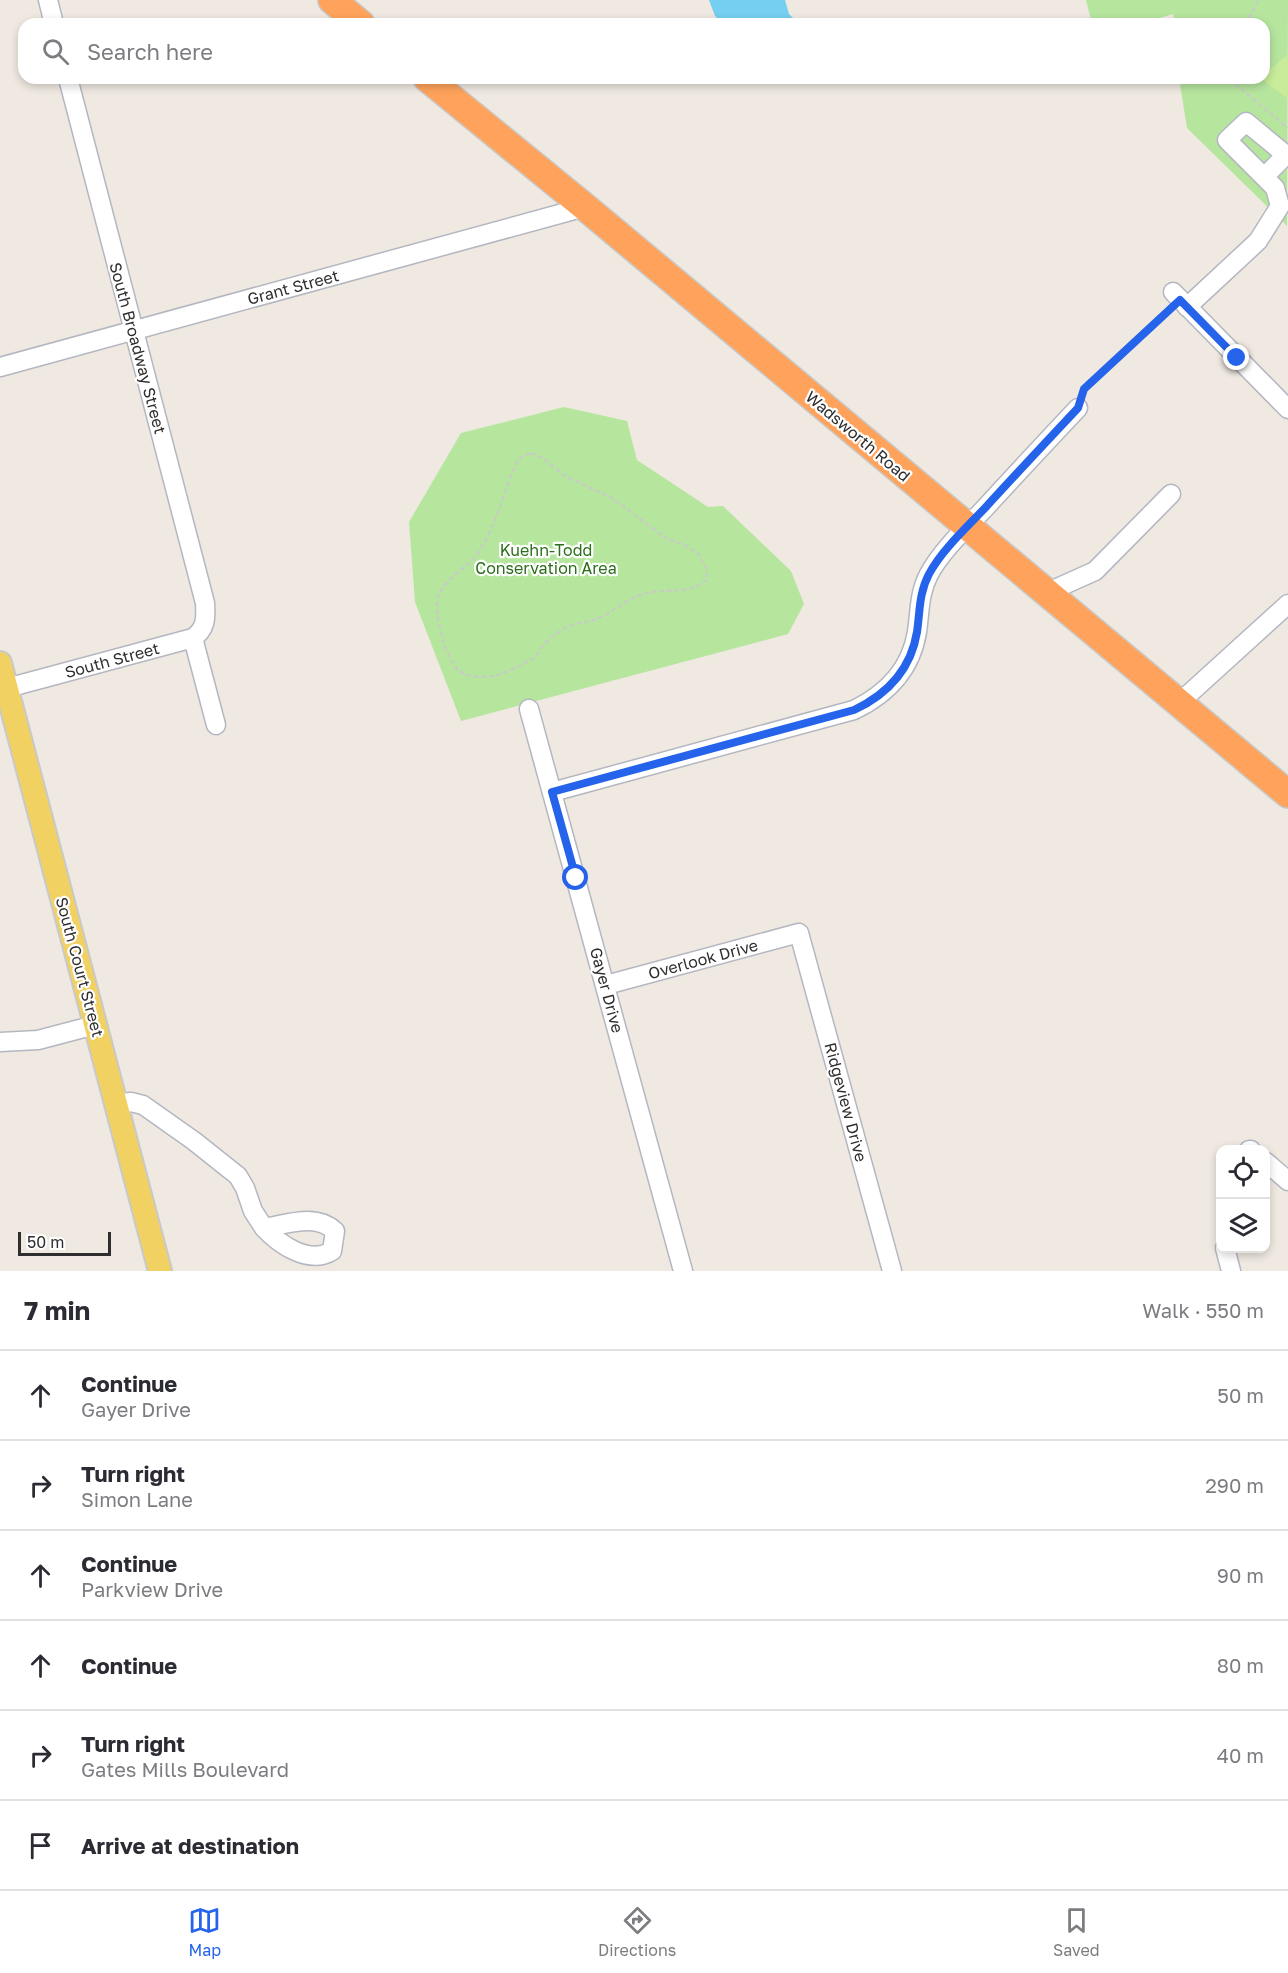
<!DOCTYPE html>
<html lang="en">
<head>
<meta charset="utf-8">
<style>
  body { margin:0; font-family:"Golos Text",sans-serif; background:#f2f2f3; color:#2b2b33 }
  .controls { position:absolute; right:18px; bottom:18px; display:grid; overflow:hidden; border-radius:12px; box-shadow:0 3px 9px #0003 }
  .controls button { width:54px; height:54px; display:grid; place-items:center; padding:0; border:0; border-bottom:2px solid #e1e1e2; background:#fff; color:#2b2b33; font:30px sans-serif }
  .scale { position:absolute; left:18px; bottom:15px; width:93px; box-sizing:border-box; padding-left:6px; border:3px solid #2e2e2e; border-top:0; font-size:16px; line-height:21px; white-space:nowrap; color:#2e2e2e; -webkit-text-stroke:4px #fff; paint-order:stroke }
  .stop { position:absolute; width:18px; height:18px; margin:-14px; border:4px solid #2563eb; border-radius:50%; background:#fff }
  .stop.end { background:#2563eb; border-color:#fff; box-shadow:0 2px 6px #0008 }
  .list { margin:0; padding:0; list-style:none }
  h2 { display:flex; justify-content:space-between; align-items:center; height:78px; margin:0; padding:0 24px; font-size:26px }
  h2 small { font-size:20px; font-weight:400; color:#7c7c81 }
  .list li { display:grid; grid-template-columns:39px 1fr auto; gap:18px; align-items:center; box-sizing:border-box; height:90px; padding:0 24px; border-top:2px solid #e1e1e2 }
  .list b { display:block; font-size:22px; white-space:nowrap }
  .list p { margin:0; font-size:20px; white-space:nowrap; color:#7c7c81 }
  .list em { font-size:20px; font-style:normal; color:#7c7c81 }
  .icon { flex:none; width:33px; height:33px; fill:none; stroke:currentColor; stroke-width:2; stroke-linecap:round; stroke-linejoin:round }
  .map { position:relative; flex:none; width:1288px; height:1271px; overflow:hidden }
  .search { position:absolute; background:#fff; box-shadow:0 3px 9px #0003; left:18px; right:18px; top:18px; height:66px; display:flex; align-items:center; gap:15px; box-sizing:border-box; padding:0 21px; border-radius:18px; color:#7c7c81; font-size:22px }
  .sheet { height:618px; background:#fff }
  nav { display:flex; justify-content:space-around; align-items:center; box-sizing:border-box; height:84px; border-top:2px solid #e1e1e2; background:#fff; font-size:16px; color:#7c7c81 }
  nav a { display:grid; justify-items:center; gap:3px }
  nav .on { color:#2563eb }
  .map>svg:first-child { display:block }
  .green { fill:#b6e59e }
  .pitch { fill:#c9ec9a }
  .water { fill:#75cff0 }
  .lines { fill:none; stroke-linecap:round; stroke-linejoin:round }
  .minor-casing { stroke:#b4b7c1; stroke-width:21 }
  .major-casing { stroke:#c9c9c9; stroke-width:26 }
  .highway-casing { stroke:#c9c9c9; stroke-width:30 }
  .path { stroke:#c9c9c9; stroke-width:2; stroke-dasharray:4.5 3; stroke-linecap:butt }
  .minor { stroke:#fff; stroke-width:18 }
  .major { stroke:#f2d163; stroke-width:22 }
  .highway { stroke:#ffa35c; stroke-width:27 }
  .route { stroke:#2563eb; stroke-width:8 }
  .labels { text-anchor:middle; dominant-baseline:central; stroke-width:4.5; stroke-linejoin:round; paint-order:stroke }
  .street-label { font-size:16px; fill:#2e2e2e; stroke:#fff }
  .park-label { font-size:16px; fill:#2c6e1b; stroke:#fff }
</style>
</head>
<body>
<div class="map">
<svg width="1288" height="1271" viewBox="0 0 1288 1271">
  <rect width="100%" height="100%" fill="#efe9e1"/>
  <!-- green -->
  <g class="green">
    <polygon points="1086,0 1288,0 1287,226 1187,128 1179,78 1264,78 1264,24 1175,24 1173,14 1140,24 1092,24"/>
    <polygon points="564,407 627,421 637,460 708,507 723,506 791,571 804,604 788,634 461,721 415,602 409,522 461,433"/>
  </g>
  <!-- pitch -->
  <polygon class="pitch" points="1288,54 1288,99 1262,79 1257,80 1264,78 1264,75"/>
  <!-- water -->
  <polygon class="water" points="709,0 785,0 789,14 799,24 723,24 715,16"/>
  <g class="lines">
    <defs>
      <g id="minor">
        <polyline points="48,0 54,24"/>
        <polyline points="1173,292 1288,409"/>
        <polyline points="1187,307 1258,241 1280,206 1275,188 1227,140 1246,122 1286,155 1264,177"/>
        <polyline points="0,367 585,207"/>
        <polyline points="1046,593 1095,571 1171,494"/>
        <polyline points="193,638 216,725"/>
        <path d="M7,688L193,638C206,629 206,618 205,603L68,78"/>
        <polyline points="1179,703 1288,604"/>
        <polyline points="529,709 683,1271"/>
        <path d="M552,792L854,710C887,694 911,669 917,632C920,611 919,593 929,574C942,550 966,528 985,508C1016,474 1047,441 1078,408"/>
        <polyline points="606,985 799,933 892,1271"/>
        <polyline points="0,1042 38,1040 95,1025"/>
        <path d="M116,1104L131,1102L143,1105L194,1141L238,1176L245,1188L253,1211L264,1228C288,1224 316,1213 335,1231L332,1251C309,1265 280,1245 264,1228"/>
        <polyline points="1249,1150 1251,1150"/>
        <polyline points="1266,1162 1288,1181"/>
        <polyline points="1225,1248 1231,1271"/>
      </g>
      <polyline id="major" points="0,663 160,1271"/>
      <g id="highway">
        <polyline points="332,0 361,24"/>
        <polyline points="427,78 585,207 1288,794"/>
      </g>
    </defs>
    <!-- minor casing -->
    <use href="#minor" class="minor-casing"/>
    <!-- major casing -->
    <use href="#major" class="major-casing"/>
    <!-- highway casing -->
    <use href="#highway" class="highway-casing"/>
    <!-- path -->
    <g class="path">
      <polyline points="1245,24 1259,0"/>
      <polyline points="1231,78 1234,83 1288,128"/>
      <polyline points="1083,394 1084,389 1169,311"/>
      <path d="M531,453L544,459L565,476L612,498L667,539L685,545L698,553L706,568L707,579C692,595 667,588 647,593C628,597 616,611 599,618C590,622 581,622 572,625C561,630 551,636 543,646C540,649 538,654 535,657C525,664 509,671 498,675C487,678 467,678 458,670C446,659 433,612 438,597C446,576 469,568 480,550C496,524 504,493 515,465L521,457Z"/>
    </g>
    <!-- minor -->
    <use href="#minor" class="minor"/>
    <!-- major -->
    <use href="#major" class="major"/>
    <!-- highway -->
    <use href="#highway" class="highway"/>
  </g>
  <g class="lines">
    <!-- route -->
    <path class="route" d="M576,878L552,792L854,710C888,694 911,669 917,632C920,611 919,593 929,574C942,550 966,528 985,508C1016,474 1047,441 1078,408L1084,389L1180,300L1237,358"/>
  </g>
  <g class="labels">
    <!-- street labels -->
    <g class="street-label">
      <text transform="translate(293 287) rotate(-15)">Grant Street</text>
      <text transform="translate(138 348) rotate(75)">South Broadway Street</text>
      <text transform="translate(858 436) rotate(40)">Wadsworth Road</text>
      <text transform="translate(112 660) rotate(-15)">South Street</text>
      <text transform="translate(703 959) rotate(-15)">Overlook Drive</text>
      <text transform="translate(80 967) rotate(75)">South Court Street</text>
      <text transform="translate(607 990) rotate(75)">Gayer Drive</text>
      <text transform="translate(846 1102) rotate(75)">Ridgeview Drive</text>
    </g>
    <!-- park labels -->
    <g class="park-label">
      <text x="546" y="550">Kuehn-Todd<tspan x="546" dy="18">Conservation Area</tspan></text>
    </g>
  </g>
</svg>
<div class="controls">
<button><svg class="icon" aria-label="locate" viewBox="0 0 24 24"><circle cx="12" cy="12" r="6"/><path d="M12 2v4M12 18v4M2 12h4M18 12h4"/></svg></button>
<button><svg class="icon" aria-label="layers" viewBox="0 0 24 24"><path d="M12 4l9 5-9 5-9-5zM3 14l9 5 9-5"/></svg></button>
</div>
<div class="scale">50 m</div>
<div class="stop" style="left:576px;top:878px"></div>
<div class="stop end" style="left:1237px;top:358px"></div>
<div class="search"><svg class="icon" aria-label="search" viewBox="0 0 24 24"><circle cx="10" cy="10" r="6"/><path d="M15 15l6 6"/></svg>Search here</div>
</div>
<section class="sheet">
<h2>7 min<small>Walk · 550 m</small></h2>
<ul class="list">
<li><svg class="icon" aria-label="ahead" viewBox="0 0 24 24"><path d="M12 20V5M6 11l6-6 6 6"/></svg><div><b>Continue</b><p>Gayer Drive</p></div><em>50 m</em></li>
<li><svg class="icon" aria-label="right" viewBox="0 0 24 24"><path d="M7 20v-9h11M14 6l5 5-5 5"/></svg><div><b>Turn right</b><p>Simon Lane</p></div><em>290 m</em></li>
<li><svg class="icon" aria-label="ahead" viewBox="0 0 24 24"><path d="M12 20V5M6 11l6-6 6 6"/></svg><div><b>Continue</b><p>Parkview Drive</p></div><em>90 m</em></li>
<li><svg class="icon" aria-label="ahead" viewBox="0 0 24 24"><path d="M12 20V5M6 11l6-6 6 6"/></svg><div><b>Continue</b></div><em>80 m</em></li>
<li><svg class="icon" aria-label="right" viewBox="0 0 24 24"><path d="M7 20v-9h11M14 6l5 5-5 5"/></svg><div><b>Turn right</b><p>Gates Mills Boulevard</p></div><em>40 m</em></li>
<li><svg class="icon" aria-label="arrive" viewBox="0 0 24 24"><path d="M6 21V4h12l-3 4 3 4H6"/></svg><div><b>Arrive at destination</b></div></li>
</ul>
</section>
<nav>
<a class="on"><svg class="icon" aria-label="map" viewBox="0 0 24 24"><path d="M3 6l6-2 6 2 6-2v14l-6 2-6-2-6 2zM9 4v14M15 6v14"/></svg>Map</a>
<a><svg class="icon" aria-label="directions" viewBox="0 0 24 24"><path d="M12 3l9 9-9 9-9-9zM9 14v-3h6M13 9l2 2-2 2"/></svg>Directions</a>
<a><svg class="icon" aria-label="saved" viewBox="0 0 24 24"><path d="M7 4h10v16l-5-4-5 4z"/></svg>Saved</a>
</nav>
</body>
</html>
